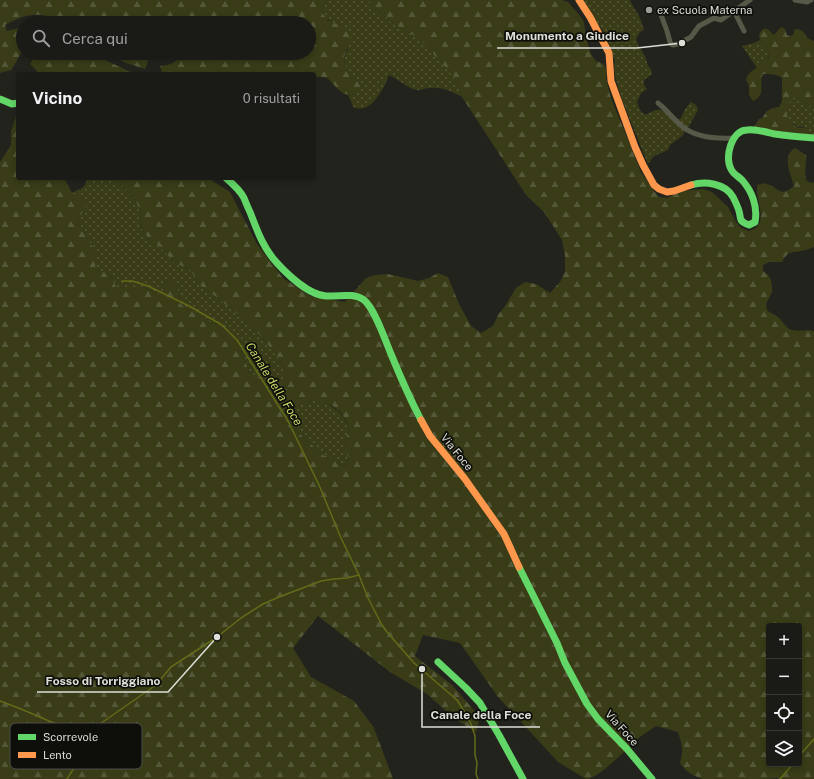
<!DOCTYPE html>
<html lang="it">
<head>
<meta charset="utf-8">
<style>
  body { margin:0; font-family:"Public Sans",sans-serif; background:#23231f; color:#f1f3f6 }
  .controls { position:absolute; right:12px; bottom:12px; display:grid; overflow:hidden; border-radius:4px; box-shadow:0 2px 6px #0003 }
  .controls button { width:36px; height:36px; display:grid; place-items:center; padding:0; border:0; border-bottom:1px solid #383835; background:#1a1a16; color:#f1f3f6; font:20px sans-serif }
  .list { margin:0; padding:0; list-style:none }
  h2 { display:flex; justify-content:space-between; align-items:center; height:52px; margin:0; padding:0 16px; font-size:17px }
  h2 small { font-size:13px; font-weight:400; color:#9fa1a1 }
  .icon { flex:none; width:22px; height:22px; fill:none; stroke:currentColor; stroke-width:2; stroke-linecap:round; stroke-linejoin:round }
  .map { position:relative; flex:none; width:814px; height:779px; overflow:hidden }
  .search { position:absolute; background:#1a1a16; box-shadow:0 2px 6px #0003; left:16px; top:16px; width:300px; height:44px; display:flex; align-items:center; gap:10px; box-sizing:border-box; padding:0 14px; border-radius:22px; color:#9fa1a1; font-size:15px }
  .panel { position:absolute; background:#1a1a16; box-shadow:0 2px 6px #0003; left:16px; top:72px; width:300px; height:108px; border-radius:4px }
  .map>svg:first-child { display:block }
  .grass { fill:url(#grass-dots) }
  .forest { fill:url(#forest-firs); fill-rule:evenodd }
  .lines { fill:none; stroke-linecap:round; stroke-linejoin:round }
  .stream { stroke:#636b19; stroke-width:1.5 }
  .street { stroke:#575948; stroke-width:5 }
  .fast { stroke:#63d668; stroke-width:7 }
  .slow { stroke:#ff974d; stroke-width:7 }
  .poi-dot { fill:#9c9d96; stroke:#0e0f0a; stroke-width:1.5 }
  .labels { text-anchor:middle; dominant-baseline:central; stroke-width:3.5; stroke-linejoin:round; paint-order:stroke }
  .poi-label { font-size:11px; fill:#ddded7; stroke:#0e0f0a; text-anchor:start }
  .street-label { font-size:11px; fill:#ddded7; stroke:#0e0f0a }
  .water-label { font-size:12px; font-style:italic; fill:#c9d765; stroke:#0e0f0a }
  .key { fill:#0e0f0a; stroke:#4c4d48; stroke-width:1 }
  .key-label { font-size:11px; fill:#ddded7 }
  .leader { fill:none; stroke:#ddded7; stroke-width:1.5 }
  .callout-dot { fill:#ddded7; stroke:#0e0f0a; stroke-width:1.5 }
  .callout-label { font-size:12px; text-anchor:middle; font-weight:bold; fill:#ddded7; stroke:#0e0f0a; stroke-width:3.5; stroke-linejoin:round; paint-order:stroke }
</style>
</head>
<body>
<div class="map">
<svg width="814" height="779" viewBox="0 0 814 779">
  <defs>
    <pattern id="grass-dots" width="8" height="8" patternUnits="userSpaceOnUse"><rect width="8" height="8" fill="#393c17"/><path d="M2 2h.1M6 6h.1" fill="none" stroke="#555838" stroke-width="1.8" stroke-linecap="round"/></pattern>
    <pattern id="forest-firs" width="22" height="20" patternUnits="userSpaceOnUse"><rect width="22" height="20" fill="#393c17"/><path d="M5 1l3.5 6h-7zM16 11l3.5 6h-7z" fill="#555838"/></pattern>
  </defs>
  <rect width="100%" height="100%" fill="#23231e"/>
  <!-- grass -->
  <g class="grass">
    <path d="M328,0H369L375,8L391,22L420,39L429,48L455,78L462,97C451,91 442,87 429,88C425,88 420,91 417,90C407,88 398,79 389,75C385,86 375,105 364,108C361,109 357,108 354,108L348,95H355L361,84C350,72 338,65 348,49C344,41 340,33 335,25C329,17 324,22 322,7Z"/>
    <path d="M582,0H630C632,5 635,10 638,14C641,19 642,25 644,30L640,32L636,39L639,47L645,56L648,66L651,69L652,74L644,80V85L647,89L641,93L637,102C644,125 650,108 660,110C666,111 672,117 676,121L681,118L685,109L691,102L696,105L698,110L688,128L682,136L670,145L668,150L654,156L648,164L645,157L622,100L615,76L614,66L615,61L605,41L609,39C606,34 602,30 599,26C592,18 588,9 582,0Z"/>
    <path d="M760,40C762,44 764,44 766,48C773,58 765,64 757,68L742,46L754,43Z"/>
    <path d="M792,97L798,98L814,108V135L805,134L807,132L804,127C796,127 789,123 786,114C789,109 788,101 792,97Z"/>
    <path d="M87,178H114L134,198L139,208L142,230L149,239L158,245L175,263L191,270L196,281L205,290L215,296L251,325L275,353L283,365L285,374V384L304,403C307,402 310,401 313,400C317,400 322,402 325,403C339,409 345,417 349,431C343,444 344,446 349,459L343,467L334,459L323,455L285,421L278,402L270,388L249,372L240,347L225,325L209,322L200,312L184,307L180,303L177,287L169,280L161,295L142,287H115L112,278L108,274L98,270L95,266V251L83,232L79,223L78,217L84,212L71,193C81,189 85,189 87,178Z"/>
  </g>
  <!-- forest -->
  <g class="forest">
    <path d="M0,0H328L322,7L323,14L328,20L347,29L351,35C350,44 348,46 345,54C340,66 354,76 361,84V91C349,99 342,94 333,84C331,82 329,79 327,78C322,76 318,77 314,77V74H168L162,72L160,66C171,65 176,63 182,53H309V23H78C71,20 66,21 59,20C55,19 51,17 47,16C32,12 17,18 5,25L7,31L23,27V50L18,58L15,64L11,70L0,73Z"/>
    <path d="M369,0H562L568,2L580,16L584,22L586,38L591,54L596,61L604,64L607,72L606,79L611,98L641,172L654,191L659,197L667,198L681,191L703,189L712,192L728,207L736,222L741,228L749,231L756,228L760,222L761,214L757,192V185C761,184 764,183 767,184C780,188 779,198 794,186C791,174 781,157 795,148L806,155C807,163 803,174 807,181L812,183L814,182V247C810,249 805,250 801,251C790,253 788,251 782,262H769L763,265V271L768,275L771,280L772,286V292L766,304L767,310C770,313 774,314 778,317C783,321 785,328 792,330C799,332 807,329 814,331V779H780L777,778L766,779H703C691,775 688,773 680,763C684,749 682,745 678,732L656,726C651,730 645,733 640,737C629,746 599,779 586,779L558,762L498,697L460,643L423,635L415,656L452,685L480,717L476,732L455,719L427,694L390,672L318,616L293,648L311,677L354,701L374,728L393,779H0V162L11,145V131L16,116H18V178H64L72,193L86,200C88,208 84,212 78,217L79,223L83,232L95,251V266L98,270L108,274L112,278L116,287H142L161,295L169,280L174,283L177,287L180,303L184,307L200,312L209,322L225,325L240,347L249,372L270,388L278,402L285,421L323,455L334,459L343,467L349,459C344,446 343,444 349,431L346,421L341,413L333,406L324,403L314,400L304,403L294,402L288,394L285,384V374L283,365L275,353L251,325L215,296L205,290L196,281L191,270L175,263L158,245L149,239L142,230L139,208L134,198L114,178H208L230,192L257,244L283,278L310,296L345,302L366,278L376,275L388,274L418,281L429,278L438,273L448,277L459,304L471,326L481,333L493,326L498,315L505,306L516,288L525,282L536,284L550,293L560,282L565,272V256L562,240L544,212L526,195L462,97L455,78L420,39L391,22L375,8ZM769,626H799V764H769Z"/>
    <path d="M782,27L785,29L787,35L790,36L793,35L795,29C802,29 804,32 807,38L814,41V108L798,98L792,97C788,101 789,109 787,114C788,119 792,125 797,127C800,128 804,127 807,129V132L805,134L766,130L754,127L759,119L762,118L767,111L773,108L779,107L782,101V78C778,74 769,74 763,74C758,83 767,96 753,101L749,95V86L746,79C748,75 749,73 752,71C756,67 768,63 769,57C769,44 752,41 763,29C768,28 770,31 773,35C777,33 778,29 782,27Z"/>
    <polygon points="43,53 95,53 101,58 135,74 40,74 30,64 34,58"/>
    <path d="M107,53H145C149,60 148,63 145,69L126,63Z"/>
  </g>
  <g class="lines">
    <!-- stream -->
    <g class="stream">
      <polyline points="122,281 132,281 148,286 189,306 222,325 237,340 288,421 319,485 341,538 359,575 368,598 382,625 387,632 414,663 457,700 467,716 471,724 475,736 475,755 477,763 476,774 478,779"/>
      <polyline points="0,701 21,709 49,721 77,731 86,730 94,728"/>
      <polyline points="799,756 814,739"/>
      <polyline points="67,779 88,746 94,728 156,685 171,667 217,637 241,618 263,604 279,597 321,581 334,579 347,578 359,575"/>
      <polyline points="780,779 793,764"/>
    </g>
    <!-- street -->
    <g class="street">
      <polyline points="795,0 807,2 811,0"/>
      <polyline points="734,11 744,31"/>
      <polyline points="660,12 667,31 670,42 671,44 673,45 678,44 691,37 699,26 714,18 721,20 750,0"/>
      <path d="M658,103C667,110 674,120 683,127C697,138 717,139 734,138"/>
    </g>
    <!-- fast -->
    <g class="fast">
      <polyline points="0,99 12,104 18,103"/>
      <path d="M226,178C233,184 240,190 244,198C246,203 248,208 250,212C257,230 263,248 277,263C288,275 309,295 326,296C339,297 353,292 364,300C375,309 385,340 391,354C400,376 410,399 421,420"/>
      <path d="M691,185C705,181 725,183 733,197C735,201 738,207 739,211C740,214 740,218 741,220C743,223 746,224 749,225L755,222C758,207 752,191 742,180C738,176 733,174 731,169C724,157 732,130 747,130C757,129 766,132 775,134C788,136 801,137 814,138"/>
      <polyline points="519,567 557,643 565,663 587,704 598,719 627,749 652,779"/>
      <polyline points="438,662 466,688 480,703 499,735 523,779"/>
    </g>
    <!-- slow -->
    <g class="slow">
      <polyline points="579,0 590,17 609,53 611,81 635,147 643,165 654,185 659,189 667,192 674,191 691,185"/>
      <polyline points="421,420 430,436 465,479 504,534 519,567"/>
    </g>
  </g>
  <!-- markers -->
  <circle class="poi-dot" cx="649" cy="10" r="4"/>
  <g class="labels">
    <!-- poi labels -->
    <g class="poi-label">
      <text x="657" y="10">ex Scuola Materna</text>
    </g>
    <!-- street labels -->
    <g class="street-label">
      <text transform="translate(457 452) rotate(51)">Via Foce</text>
      <text transform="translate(622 728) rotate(48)">Via Foce</text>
    </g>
    <!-- water labels -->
    <g class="water-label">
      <text transform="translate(274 384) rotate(58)">Canale della Foce</text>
    </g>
  </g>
  <!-- legend -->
  <rect x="10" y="723" width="132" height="46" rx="6" class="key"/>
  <rect x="18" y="734" width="18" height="6" fill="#63d668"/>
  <rect x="18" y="752" width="18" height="6" fill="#ff974d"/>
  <g class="key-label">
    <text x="43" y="741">Scorrevole</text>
    <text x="43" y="759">Lento</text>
  </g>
  <!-- callouts -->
  <path class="leader" d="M682 43L637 48H497M217 637L168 692H37M422 669L422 727H540"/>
  <g class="callout-dot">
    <circle cx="682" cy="43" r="4"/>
    <circle cx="217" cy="637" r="4"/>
    <circle cx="422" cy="669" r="4"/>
  </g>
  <g class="callout-label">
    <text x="567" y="40">Monumento a Giudice</text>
    <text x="103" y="685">Fosso di Torriggiano</text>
    <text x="481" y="719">Canale della Foce</text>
  </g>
</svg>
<div class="controls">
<button>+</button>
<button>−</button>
<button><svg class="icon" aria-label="locate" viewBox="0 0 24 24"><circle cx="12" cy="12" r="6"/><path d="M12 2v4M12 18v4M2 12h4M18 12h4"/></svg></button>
<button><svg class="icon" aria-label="layers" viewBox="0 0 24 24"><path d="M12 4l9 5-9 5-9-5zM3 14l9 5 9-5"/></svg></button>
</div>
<div class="search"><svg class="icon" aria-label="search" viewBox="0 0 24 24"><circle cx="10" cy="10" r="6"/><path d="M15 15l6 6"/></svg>Cerca qui</div>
<section class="panel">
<h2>Vicino<small>0 risultati</small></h2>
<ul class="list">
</ul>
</section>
</div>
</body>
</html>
